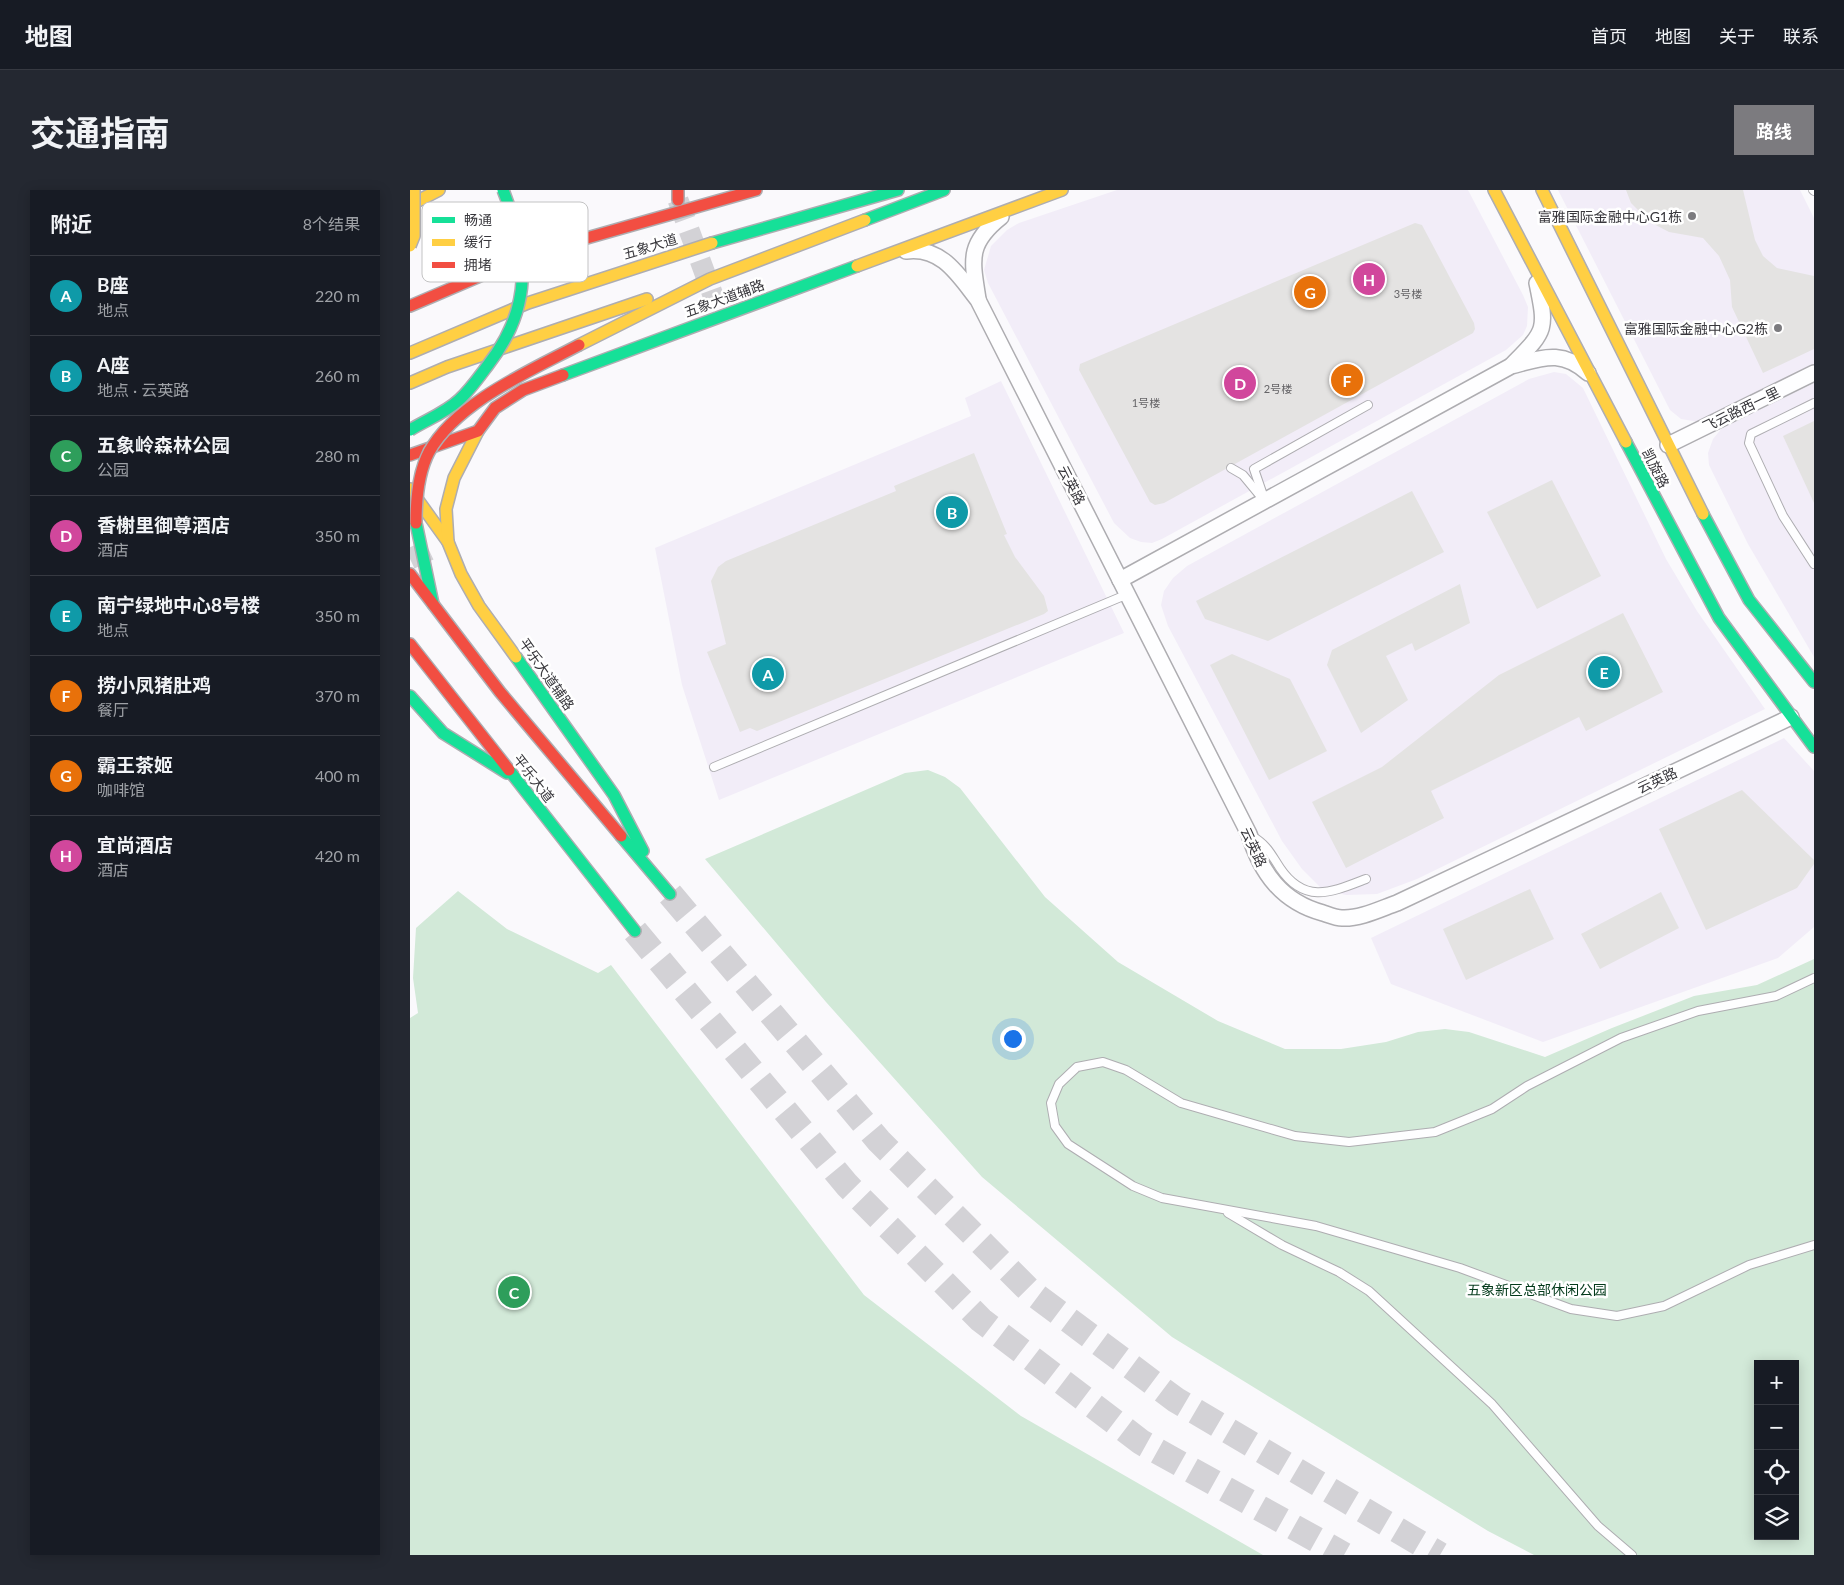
<!DOCTYPE html>
<html lang="zh">
<head>
<meta charset="utf-8">
<style>
  body { margin:0; font-family:Lato,"Noto Sans SC",sans-serif; background:#242831; color:#f1f3f6 }
  .controls { position:absolute; right:15px; bottom:15px; display:grid; overflow:hidden; border-radius:0px; box-shadow:0 2px 12px #0003 }
  .controls button { width:45px; height:45px; display:grid; place-items:center; padding:0; border:0; border-bottom:1px solid #363941; background:#171b24; color:#f1f3f6; font:25px sans-serif }
  .you { position:absolute; left:602px; top:848px; width:18px; height:18px; margin:-12px; border:4px solid #fff; border-radius:50%; background:#1a73e8; box-shadow:0 0 0 8px #1a73e833 }
  .badge { display:grid; place-items:center; width:32px; height:32px; border-radius:50%; background:#7c7b7f; color:#fff; font-size:16px; font-weight:700 }
  .pin { position:absolute; translate:-50% -50%; border:2px solid #fff; box-shadow:0 1px 5px #0006 }
  .list { margin:0; padding:0; list-style:none }
  h2 { display:flex; justify-content:space-between; align-items:center; height:65px; margin:0; padding:0 20px; font-size:21px }
  h2 small { font-size:16px; font-weight:400; color:#9ea1a6 }
  .list li { display:grid; grid-template-columns:32px 1fr auto; gap:15px; align-items:center; box-sizing:border-box; height:80px; padding:0 20px; border-top:1px solid #363941 }
  .list b { display:block; font-size:19px; white-space:nowrap }
  .list p { margin:0; font-size:16px; white-space:nowrap; color:#9ea1a6 }
  .list em { font-size:16px; font-style:normal; color:#9ea1a6 }
  .icon { flex:none; width:28px; height:28px; fill:none; stroke:currentColor; stroke-width:2; stroke-linecap:round; stroke-linejoin:round }
  .map { position:relative; flex:none; width:1404px; height:1365px; overflow:hidden; border-radius:0px }
  header { display:flex; align-items:center; gap:30px; box-sizing:border-box; height:70px; padding:0 25px; background:#171b24; border-bottom:1px solid #363941 }
  header strong { font-size:24px }
  nav { display:flex; gap:28px; margin-inline-start:auto; font-size:18px }
  .intro { display:flex; align-items:center; justify-content:space-between; box-sizing:border-box; height:120px; padding:0 30px }
  h1 { margin:0; font-size:35px }
  .button { padding:12px 22px; border-radius:0px; background:#7c7b7f; color:#fff; font-size:18px; font-weight:700 }
  main { display:flex; gap:30px; padding:0 30px }
  aside { flex:1; background:#171b24; border-radius:0px; box-shadow:0 2px 12px #0003 }
  .map>svg:first-child { display:block }
  .commercial { fill:#f2edf8 }
  .green { fill:#d2e9d8; fill-rule:evenodd }
  .building { fill:#e4e3e2 }
  .lines { fill:none; stroke-linecap:round; stroke-linejoin:round }
  .secondary-tunnel { stroke:#d3d2d6; stroke-width:21; stroke-dasharray:21 11; stroke-linecap:butt }
  .highway-tunnel { stroke:#d3d2d6; stroke-width:26; stroke-dasharray:26 13; stroke-linecap:butt }
  .lane-casing { stroke:#aeadb1; stroke-width:10 }
  .street-casing { stroke:#aeadb1; stroke-width:18 }
  .fast-casing { stroke:#aeadb1; stroke-width:14 }
  .slow-casing { stroke:#aeadb1; stroke-width:14 }
  .jam-casing { stroke:#aeadb1; stroke-width:14 }
  .lane { stroke:#fefeff; stroke-width:8 }
  .street { stroke:#fefeff; stroke-width:15 }
  .fast { stroke:#16e098; stroke-width:11 }
  .slow { stroke:#ffcf43; stroke-width:11 }
  .jam { stroke:#f24e42; stroke-width:11 }
  .fast-bridge-casing { stroke:#aeadb1; stroke-width:14; stroke-linecap:butt }
  .slow-bridge-casing { stroke:#aeadb1; stroke-width:14; stroke-linecap:butt }
  .jam-bridge-casing { stroke:#aeadb1; stroke-width:14; stroke-linecap:butt }
  .fast-bridge { stroke:#16e098; stroke-width:11 }
  .slow-bridge { stroke:#ffcf43; stroke-width:11 }
  .jam-bridge { stroke:#f24e42; stroke-width:11 }
  .poi-dot { fill:#7c7b7f; stroke:#fff; stroke-width:2 }
  .labels { text-anchor:middle; dominant-baseline:central; stroke-width:5; stroke-linejoin:round; paint-order:stroke }
  .number-label { font-size:11px; fill:#656467 }
  .poi-label { font-size:14px; fill:#38373c; stroke:#fff; text-anchor:end }
  .street-label { font-size:14px; fill:#38373c; stroke:#fff }
  .park-label { font-size:14px; fill:#033a1b; stroke:#fff }
  .key { fill:#fff; stroke:#c3c3c4; stroke-width:1 }
  .key-label { font-size:14px; fill:#38373c }
</style>
</head>
<body>
<header>
<strong>地图</strong>
<nav><a>首页</a><a>地图</a><a>关于</a><a>联系</a></nav>
</header>
<div class="intro"><h1>交通指南</h1><a class="button">路线</a></div>
<main>
<aside>
<h2>附近<small>8个结果</small></h2>
<ul class="list">
<li><span class="badge" style="background:#0f9aa8">A</span><div><b>B座</b><p>地点</p></div><em>220 m</em></li>
<li><span class="badge" style="background:#0f9aa8">B</span><div><b>A座</b><p>地点 · 云英路</p></div><em>260 m</em></li>
<li><span class="badge" style="background:#2e9e5b">C</span><div><b>五象岭森林公园</b><p>公园</p></div><em>280 m</em></li>
<li><span class="badge" style="background:#d1479c">D</span><div><b>香榭里御尊酒店</b><p>酒店</p></div><em>350 m</em></li>
<li><span class="badge" style="background:#0f9aa8">E</span><div><b>南宁绿地中心8号楼</b><p>地点</p></div><em>350 m</em></li>
<li><span class="badge" style="background:#e8710a">F</span><div><b>捞小凤猪肚鸡</b><p>餐厅</p></div><em>370 m</em></li>
<li><span class="badge" style="background:#e8710a">G</span><div><b>霸王茶姬</b><p>咖啡馆</p></div><em>400 m</em></li>
<li><span class="badge" style="background:#d1479c">H</span><div><b>宜尚酒店</b><p>酒店</p></div><em>420 m</em></li>
</ul>
</aside>
<div class="map">
<svg width="1404" height="1365" viewBox="0 0 1404 1365">
  <rect width="100%" height="100%" fill="#faf9fc"/>
  <!-- commercial -->
  <g class="commercial">
    <polygon points="707,0 1058,0 1113,105 1118,117 1117,136 1113,145 1096,160 752,349 742,353 731,352 720,348 704,333 578,93 574,80 581,56 597,40 609,33"/>
    <polygon points="1148,0 1390,0 1404,28 1404,175 1289,232 1271,229 1260,220"/>
    <polygon points="1144,182 1156,184 1173,198 1256,369 1287,421 1355,519 1007,689 967,704 936,705 912,699 892,679 872,651 758,436 751,415 754,401 763,388 777,376 1119,189"/>
    <polygon points="591,191 714,443 309,610 272,495 245,358 561,226 555,208"/>
    <polygon points="1404,193 1404,467 1338,354 1299,275 1298,263 1303,249 1312,238"/>
    <polygon points="1374,548 1404,581 1404,737 1368,768 1133,852 981,794 961,748"/>
  </g>
  <!-- green -->
  <g class="green">
    <path d="M518,580L535,587L550,598L635,707L708,772L808,831L875,859H931L976,852L1008,842L1035,839L1059,842L1135,867L1202,838L1284,806L1347,795L1404,769V1365H1124L1078,1341L762,1147L572,987L416,812L295,669L495,583ZM1348,1174H1385V1346H1348Z"/>
    <polygon points="48,701 97,739 188,783 201,775 454,1105 611,1226 853,1365 0,1365 0,828 8,823 3,788 6,738"/>
  </g>
  <!-- building -->
  <g class="building">
    <polygon points="1216,0 1333,0 1345,50 1353,66 1367,78 1404,86 1404,159 1353,183 1322,117 1320,90 1309,66 1293,48 1259,42 1240,32 1221,13"/>
    <polygon points="1005,33 1012,35 1064,133 1065,139 1063,143 754,313 745,315 740,312 669,180 670,174"/>
    <polygon points="1404,231 1404,313 1373,246"/>
    <polygon points="564,263 597,344 594,345 605,367 634,406 638,421 634,424 347,541 340,538 330,542 297,462 316,454 301,391 308,377 316,371 486,301 484,296"/>
    <polygon points="1142,290 1191,386 1127,419 1077,322"/>
    <polygon points="1002,301 1034,362 858,451 795,429 786,411"/>
    <polygon points="1050,394 1060,433 1005,461 1002,453 976,466 998,510 951,543 917,475 922,460"/>
    <polygon points="1213,423 1253,502 1176,541 1169,527 1021,601 1034,628 936,678 902,612 972,577 1089,485"/>
    <polygon points="822,464 880,489 917,561 859,590 800,475"/>
    <polygon points="1332,600 1404,670 1404,674 1387,698 1296,740 1249,639"/>
    <polygon points="1120,699 1144,749 1056,790 1033,739"/>
    <polygon points="1251,702 1269,738 1190,779 1171,744"/>
  </g>
  <g class="lines">
    <!-- secondary-tunnel -->
    <g class="secondary-tunnel">
      <polyline points="268,10 304,108"/>
      <polyline points="0,369 23,358"/>
    </g>
    <!-- highway-tunnel -->
    <g class="highway-tunnel">
      <polyline points="260,704 469,951 621,1102 766,1210 1030,1365"/>
      <polyline points="225,741 437,995 571,1130 731,1252 934,1365"/>
    </g>
    <defs>
      <g id="lane">
        <polyline points="1403,0 1404,1"/>
        <polyline points="1404,213 1341,244 1339,253 1373,326 1404,374"/>
        <polyline points="821,278 833,285 852,308"/>
        <polyline points="855,311 844,279 958,215"/>
        <polyline points="304,577 718,404"/>
        <path d="M842,646C858,656 860,663 870,678C895,715 922,702 956,689"/>
        <polyline points="1404,788 1366,806 1288,821 1211,848 1117,896 1082,919 1025,942 939,952 885,946 771,913 716,880 693,872 667,877 649,894 641,913 645,936 658,954 723,996 752,1008 906,1036 1050,1078 1161,1119 1207,1126 1254,1116 1339,1075 1404,1055"/>
        <polyline points="818,1023 872,1055 929,1082 959,1101 1082,1214 1188,1336 1222,1365"/>
      </g>
      <g id="street">
        <path d="M496,61C532,56 549,86 568,110L839,644C851,683 872,712 913,723C919,725 926,728 932,728C950,729 970,719 987,713L1381,527"/>
        <path d="M568,109C562,70 557,54 591,27"/>
        <path d="M1102,175C1136,140 1137,141 1127,93"/>
        <polyline points="1258,255 1404,183"/>
        <path d="M710,390L1101,176C1133,168 1151,159 1178,183"/>
      </g>
      <g id="fast">
        <polyline points="455,30 534,0"/>
        <polyline points="302,53 488,0"/>
        <polyline points="153,185 447,76"/>
        <polyline points="1216,252 1309,428 1404,557"/>
        <polyline points="1293,324 1339,410 1404,492"/>
        <polyline points="6,333 23,414"/>
        <polyline points="106,467 204,605 233,661"/>
        <polyline points="0,506 33,543 97,583"/>
        <polyline points="99,580 225,741"/>
        <polyline points="211,646 260,704"/>
      </g>
      <g id="slow">
        <polyline points="1084,0 1216,252"/>
        <polyline points="1132,0 1293,324"/>
        <polyline points="0,15 29,0"/>
        <polyline points="447,76 652,0"/>
        <polyline points="169,155 300,89 455,30"/>
        <polyline points="0,163 118,113 302,53"/>
        <polyline points="0,193 37,177 237,109"/>
        <polyline points="0,299 38,352 51,384 69,416 106,467"/>
        <polyline points="38,352 36,319 44,288 68,241"/>
      </g>
      <g id="jam">
        <polyline points="268,0 268,10"/>
        <polyline points="0,116 124,63 346,0"/>
        <polyline points="0,265 68,241 85,218 113,200 153,185"/>
        <polyline points="0,384 90,502 211,646"/>
        <polyline points="0,454 99,580"/>
      </g>
    </defs>
    <!-- lane casing -->
    <use href="#lane" class="lane-casing"/>
    <!-- street casing -->
    <use href="#street" class="street-casing"/>
    <!-- fast casing -->
    <use href="#fast" class="fast-casing"/>
    <!-- slow casing -->
    <use href="#slow" class="slow-casing"/>
    <!-- jam casing -->
    <use href="#jam" class="jam-casing"/>
    <!-- lane -->
    <use href="#lane" class="lane"/>
    <!-- street -->
    <use href="#street" class="street"/>
    <!-- fast -->
    <use href="#fast" class="fast"/>
    <!-- slow -->
    <use href="#slow" class="slow"/>
    <!-- jam -->
    <use href="#jam" class="jam"/>
    <defs>
      <path id="fast-bridge" d="M0,240C16,230 35,223 49,210C60,200 69,187 78,175C123,117 119,65 93,0"/>
      <polyline id="slow-bridge" points="0,56 4,46 4,0"/>
      <path id="jam-bridge" d="M6,333C6,310 8,283 19,262C47,212 120,181 169,155"/>
    </defs>
    <!-- fast-bridge casing -->
    <use href="#fast-bridge" class="fast-bridge-casing"/>
    <!-- slow-bridge casing -->
    <use href="#slow-bridge" class="slow-bridge-casing"/>
    <!-- jam-bridge casing -->
    <use href="#jam-bridge" class="jam-bridge-casing"/>
    <!-- fast-bridge -->
    <use href="#fast-bridge" class="fast-bridge"/>
    <!-- slow-bridge -->
    <use href="#slow-bridge" class="slow-bridge"/>
    <!-- jam-bridge -->
    <use href="#jam-bridge" class="jam-bridge"/>
  </g>
  <!-- markers -->
  <g class="poi-dot">
    <circle cx="1282" cy="26" r="5"/>
    <circle cx="1368" cy="138" r="5"/>
  </g>
  <g class="labels">
    <!-- number labels -->
    <g class="number-label">
      <text x="998" y="103">3号楼</text>
      <text x="868" y="198">2号楼</text>
      <text x="736" y="212">1号楼</text>
    </g>
    <!-- poi labels -->
    <g class="poi-label">
      <text x="1272" y="26">富雅国际金融中心G1栋</text>
      <text x="1358" y="138">富雅国际金融中心G2栋</text>
    </g>
    <!-- street labels -->
    <g class="street-label">
      <text transform="translate(240 56) rotate(-17)">五象大道</text>
      <text transform="translate(314 108) rotate(-20)">五象大道辅路</text>
      <text transform="translate(1331 219) rotate(-26)">飞云路西一里</text>
      <text transform="translate(1246 278) rotate(63)">凯旋路</text>
      <text transform="translate(662 295) rotate(63)">云英路</text>
      <text transform="translate(137 484) rotate(55)">平乐大道辅路</text>
      <text transform="translate(124 588) rotate(52)">平乐大道</text>
      <text transform="translate(1247 590) rotate(-25)">云英路</text>
      <text transform="translate(844 657) rotate(65)">云英路</text>
    </g>
    <!-- park labels -->
    <g class="park-label">
      <text x="1127" y="1099">五象新区总部休闲公园</text>
    </g>
  </g>
  <!-- legend -->
  <rect x="12" y="12" width="166" height="80" rx="8" class="key"/>
  <rect x="22" y="27" width="23" height="6" fill="#16e098"/>
  <rect x="22" y="49" width="23" height="7" fill="#ffcf43"/>
  <rect x="22" y="72" width="23" height="6" fill="#f24e42"/>
  <g class="key-label">
    <text x="54" y="35">畅通</text>
    <text x="54" y="57">缓行</text>
    <text x="54" y="80">拥堵</text>
  </g>
</svg>
<div class="controls">
<button>+</button>
<button>−</button>
<button><svg class="icon" aria-label="locate" viewBox="0 0 24 24"><circle cx="12" cy="12" r="6"/><path d="M12 2v4M12 18v4M2 12h4M18 12h4"/></svg></button>
<button><svg class="icon" aria-label="layers" viewBox="0 0 24 24"><path d="M12 4l9 5-9 5-9-5zM3 14l9 5 9-5"/></svg></button>
</div>
<div class="you"></div>
<div class="pin badge" style="left:358px;top:484px;background:#0f9aa8">A</div>
<div class="pin badge" style="left:542px;top:322px;background:#0f9aa8">B</div>
<div class="pin badge" style="left:104px;top:1102px;background:#2e9e5b">C</div>
<div class="pin badge" style="left:830px;top:193px;background:#d1479c">D</div>
<div class="pin badge" style="left:1194px;top:482px;background:#0f9aa8">E</div>
<div class="pin badge" style="left:937px;top:190px;background:#e8710a">F</div>
<div class="pin badge" style="left:900px;top:102px;background:#e8710a">G</div>
<div class="pin badge" style="left:959px;top:89px;background:#d1479c">H</div>
</div>
</main>
</body>
</html>
